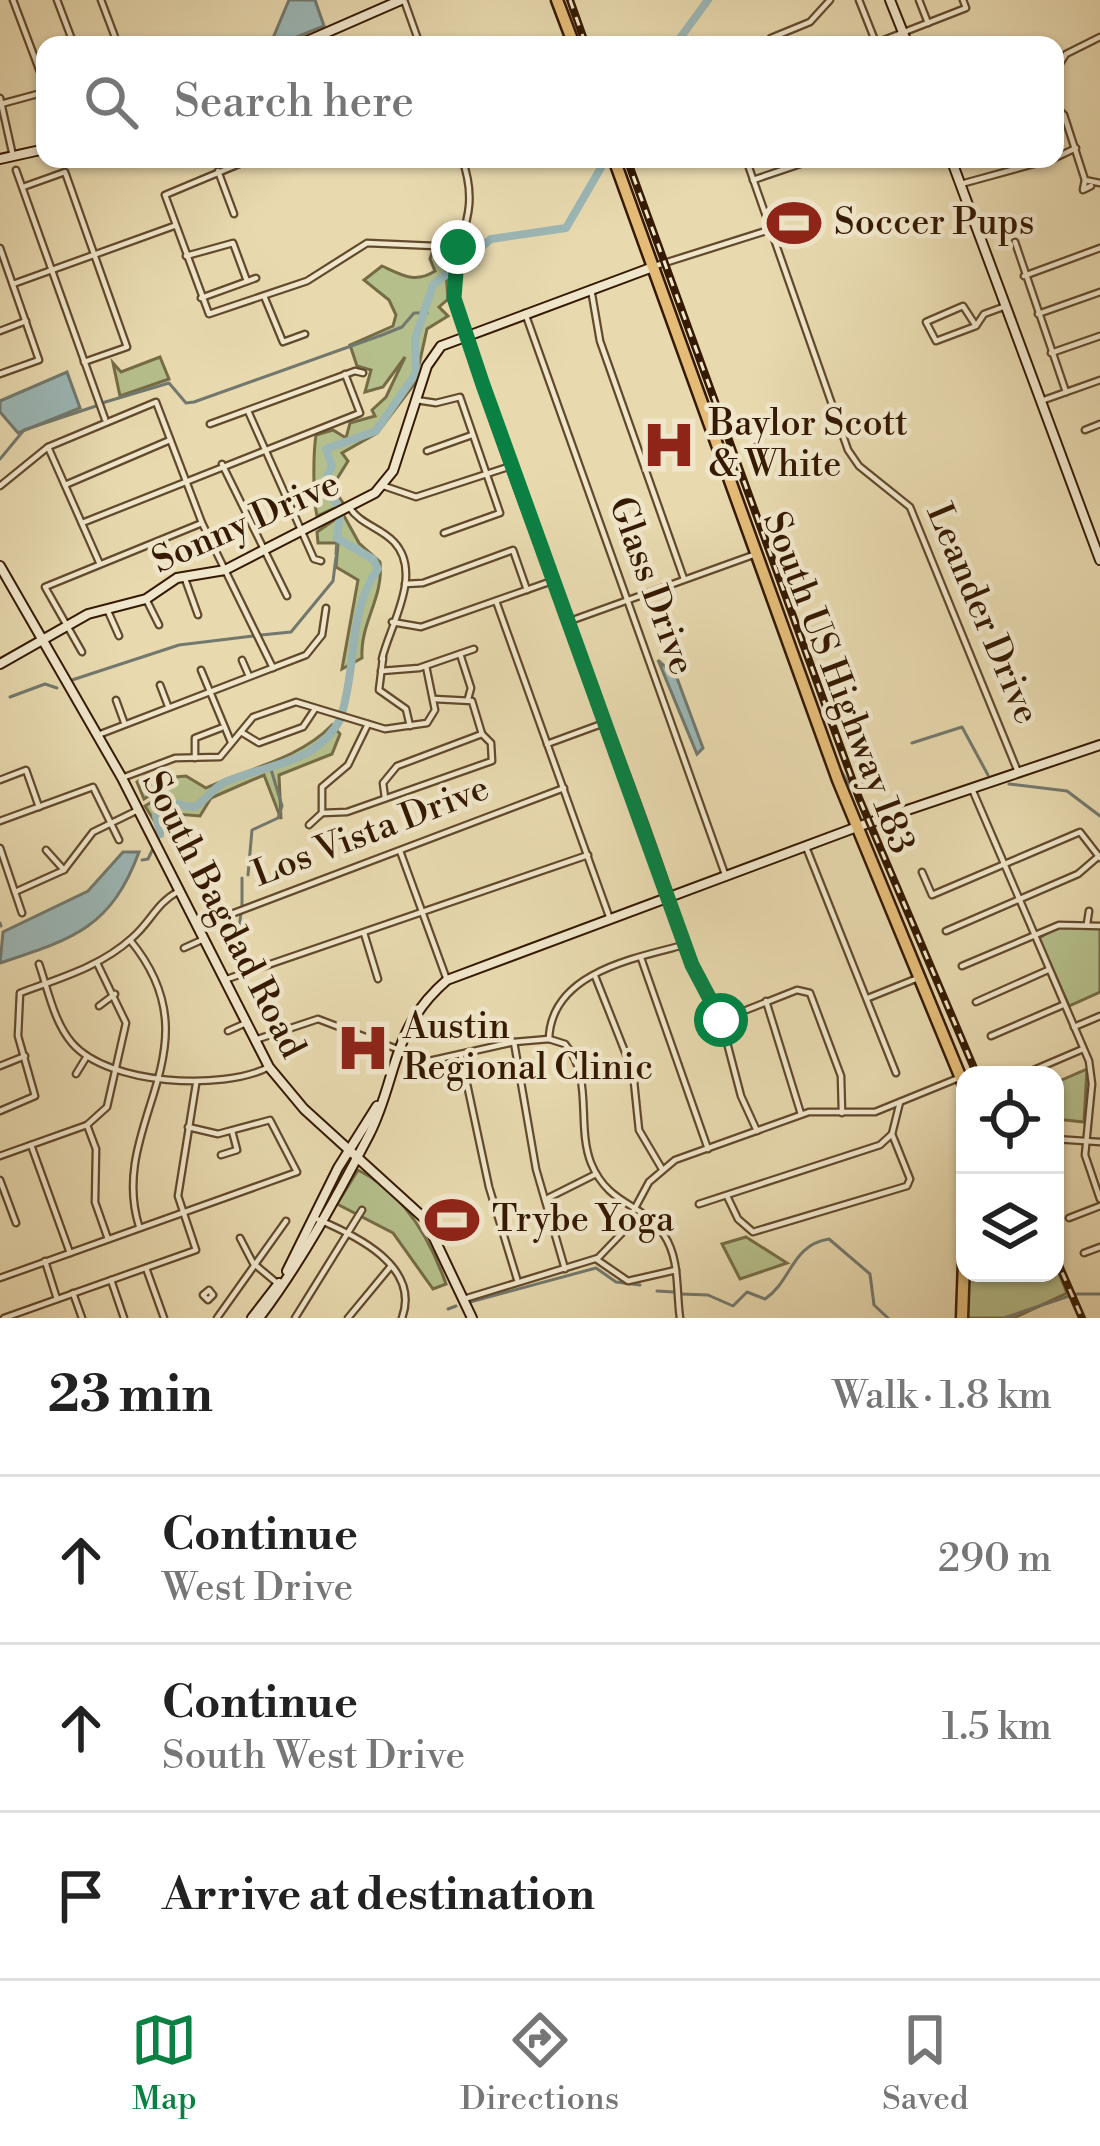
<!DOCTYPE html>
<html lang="en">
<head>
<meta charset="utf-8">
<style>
  body { margin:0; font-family:"Libre Bodoni",serif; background:#f2f2f2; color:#222 }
  .controls { position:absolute; right:36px; bottom:36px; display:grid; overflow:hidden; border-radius:24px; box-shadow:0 3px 9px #0004 }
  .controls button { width:108px; height:108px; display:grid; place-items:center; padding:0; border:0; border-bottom:3px solid #e0e0e0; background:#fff; color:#222; font:60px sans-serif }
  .stop { position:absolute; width:36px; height:36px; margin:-27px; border:9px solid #0b8043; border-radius:50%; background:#fff }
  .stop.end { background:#0b8043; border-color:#fff; box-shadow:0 3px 12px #0008 }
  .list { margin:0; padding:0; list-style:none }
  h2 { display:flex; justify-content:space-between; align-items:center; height:156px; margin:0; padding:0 48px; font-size:51px }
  h2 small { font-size:39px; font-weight:400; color:#767676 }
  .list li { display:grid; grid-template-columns:78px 1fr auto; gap:36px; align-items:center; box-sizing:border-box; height:168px; padding:0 48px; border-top:3px solid #e0e0e0 }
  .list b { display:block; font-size:45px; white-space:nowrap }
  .list p { margin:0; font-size:39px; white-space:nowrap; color:#767676 }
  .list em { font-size:39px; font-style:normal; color:#767676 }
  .icon { flex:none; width:66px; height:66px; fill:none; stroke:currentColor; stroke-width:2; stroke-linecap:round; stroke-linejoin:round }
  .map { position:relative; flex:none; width:1100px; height:1318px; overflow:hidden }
  .search { position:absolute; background:#fff; box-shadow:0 3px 9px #0004; left:36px; right:36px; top:36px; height:132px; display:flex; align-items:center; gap:30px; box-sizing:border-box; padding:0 42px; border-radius:24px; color:#767676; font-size:45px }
  .sheet { height:660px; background:#fff }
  nav { display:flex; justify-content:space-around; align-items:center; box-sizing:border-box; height:168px; border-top:3px solid #e0e0e0; background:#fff; font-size:33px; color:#767676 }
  nav a { display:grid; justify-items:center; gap:6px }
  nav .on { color:#0b8043 }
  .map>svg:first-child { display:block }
  .green { fill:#b5bf8b; stroke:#756c46; stroke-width:3 }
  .water { fill:#9bb7b6; stroke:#72786d; stroke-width:3 }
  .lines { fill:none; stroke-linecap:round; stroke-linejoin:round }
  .stream { stroke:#72786d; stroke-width:3 }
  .river { stroke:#9bb7b6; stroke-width:8 }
  .street-casing { stroke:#624a2c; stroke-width:9 }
  .secondary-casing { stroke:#351a00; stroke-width:12 }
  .primary-casing { stroke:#351a00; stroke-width:15 }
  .street { stroke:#f0e6cb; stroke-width:4.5 }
  .secondary { stroke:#f0e6cb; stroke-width:8 }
  .primary { stroke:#e4bc78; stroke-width:10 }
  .rail-casing { stroke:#351a00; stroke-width:8 }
  .rail { stroke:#f0e6cb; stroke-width:3; stroke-dasharray:9; stroke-linecap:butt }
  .route { stroke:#0b8043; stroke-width:15 }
  .labels { text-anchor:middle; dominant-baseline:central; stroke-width:9; stroke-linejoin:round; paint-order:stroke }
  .poi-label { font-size:36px; fill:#351a00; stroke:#f0e6cb; text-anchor:start }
  .street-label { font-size:36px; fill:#351a00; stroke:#f0e6cb }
</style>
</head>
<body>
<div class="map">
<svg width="1100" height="1318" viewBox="0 0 1100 1318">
  <rect width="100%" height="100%" fill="#e8d9af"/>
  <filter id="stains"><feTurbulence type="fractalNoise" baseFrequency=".00167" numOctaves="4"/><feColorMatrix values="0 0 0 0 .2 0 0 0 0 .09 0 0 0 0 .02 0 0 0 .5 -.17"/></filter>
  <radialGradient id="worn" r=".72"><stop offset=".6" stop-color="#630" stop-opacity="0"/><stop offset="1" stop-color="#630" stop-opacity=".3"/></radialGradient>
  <!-- green -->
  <g class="green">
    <path d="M434,246L444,247L448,299L439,307L448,316L427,329L415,383L377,433L342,453L348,461L332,487L344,504L317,516C313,499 313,454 316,435L333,430L346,438L350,423L375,416L372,410L386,397L405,357L383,387L365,392L371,370L357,366L350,345L393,326L396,315L389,300L364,280L382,266C402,275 415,284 435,271L430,259Z"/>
    <polygon points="160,357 169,379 120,396 113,363 121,372"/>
    <path d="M343,514L359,543L380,562C384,598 360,622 362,658L342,669L358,580L336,567L338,543H318L317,532Z"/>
    <path d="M332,725L340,734L332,754L279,775L281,819L264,775L211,798L200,816L164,813L162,833L145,806L165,794L163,786L144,799L137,782L148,774V781L161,783L163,778L186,776L206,788C249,768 299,759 332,725Z"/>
    <polygon points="1058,927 1100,928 1100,992 1069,1006 1039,938"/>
    <polygon points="1087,1069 1084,1122 1055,1119 1055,1083"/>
    <path d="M358,1170C403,1192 430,1239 446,1284L433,1289L393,1233L337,1204Z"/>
    <polygon points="746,1237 787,1263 740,1279 722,1244"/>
    <polygon points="1055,1264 1067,1293 1014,1318 967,1318 968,1273 1055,1273"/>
  </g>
  <!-- water -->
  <g class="water">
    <polygon points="289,0 315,0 324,26 277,45 273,38"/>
    <polygon points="67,372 80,408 18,433 0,412 0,401"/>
    <polygon points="658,660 677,678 703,748 697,754"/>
    <path d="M123,852H139C111,928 73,939 0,963L3,932L88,891Z"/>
  </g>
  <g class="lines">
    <!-- stream -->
    <g class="stream">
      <polyline points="102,403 169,383 186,403 194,402 382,335 402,327 414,313 427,313"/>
      <polyline points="0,459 24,430 96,406"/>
      <polyline points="336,554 337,538"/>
      <polyline points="261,635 291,632 333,581 336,557"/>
      <polyline points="72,680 179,645 253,636"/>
      <polyline points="10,697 45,684 57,688"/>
      <polyline points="912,743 962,727 988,775"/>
      <polyline points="841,771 850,786 863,783"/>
      <polyline points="1009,784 1067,791 1100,816"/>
      <polyline points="142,860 148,859 160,834"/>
      <polyline points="248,875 252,830 278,818 282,806 270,766"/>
      <polyline points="242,907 242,878"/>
      <polyline points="0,923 1,926"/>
      <polyline points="235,961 241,913"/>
      <polyline points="657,1291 674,1292"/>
      <path d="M681,1294L708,1295L733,1306L747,1292L765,1299C792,1281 791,1245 829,1239L870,1274L874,1305L888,1318"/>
      <polyline points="470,1302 596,1268 616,1282 640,1285"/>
      <polyline points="448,1309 456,1306"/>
      <polyline points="1004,1318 1075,1294 1100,1294"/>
    </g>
    <!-- river -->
    <g class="river">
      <polyline points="675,45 708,0"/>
      <polyline points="339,507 323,485 332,466 326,449 376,431 416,373 415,339 433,285 491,239 566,228 606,159"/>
      <path d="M340,515L337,538L373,559L378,569C348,610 357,664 342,713"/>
      <path d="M160,834L156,816L161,802L195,807C206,800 214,787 225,782C270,763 316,765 341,718"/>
    </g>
    <defs>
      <g id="street">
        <polyline points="13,0 45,85"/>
        <polyline points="57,0 74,45"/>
        <polyline points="101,0 118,45"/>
        <polyline points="404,0 420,45"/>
        <polyline points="859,0 876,43"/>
        <polyline points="919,0 928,23"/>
        <polyline points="771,45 771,38 810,22 830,0"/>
        <polyline points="871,45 966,8 963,0"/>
        <polyline points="1055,71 1066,54 1100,37"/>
        <polyline points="0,98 13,156"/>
        <polyline points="1,104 45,92"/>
        <polyline points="1055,106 1064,115 1085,180 1100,183"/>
        <polyline points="1055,158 1076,148"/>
        <polyline points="251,159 165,195 209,314 307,281 367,243 458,247"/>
        <path d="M462,159C487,227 439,249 457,309C523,532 625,743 692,965L721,1020L741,1096L757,1131"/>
        <polyline points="746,159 848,450 859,466 910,507 1018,772"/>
        <polyline points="16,170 105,419"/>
        <polyline points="218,171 234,214"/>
        <polyline points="753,180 815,159"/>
        <polyline points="1085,180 1083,190 1091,186"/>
        <polyline points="961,184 1052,159"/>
        <polyline points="23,187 65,172 127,347 84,362"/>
        <polyline points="1015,242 1066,392"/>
        <polyline points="0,248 39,360 0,374"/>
        <polyline points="186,256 233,243 247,281"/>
        <polyline points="655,266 769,230"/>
        <polyline points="1024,276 1100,248"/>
        <polyline points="13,284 174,226"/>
        <polyline points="591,289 600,341 684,579"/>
        <polyline points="264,296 283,342 305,334"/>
        <polyline points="201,298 256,278"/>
        <polyline points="525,313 726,877"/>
        <polyline points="1038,314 1100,292"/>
        <polyline points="976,326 936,341 926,322 963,306 976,326 984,314 1006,306"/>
        <polyline points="0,331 26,321"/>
        <polyline points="1051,353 1100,336"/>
        <polyline points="416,400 436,403 460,397 500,513 444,533"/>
        <polyline points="1041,401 1100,380"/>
        <polyline points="248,411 314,559 321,561"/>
        <polyline points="210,424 355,371 363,373"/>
        <polyline points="1085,430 1100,424"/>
        <polyline points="48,447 99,562"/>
        <polyline points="427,451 472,435"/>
        <polyline points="222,464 287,596"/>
        <polyline points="65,485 170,440"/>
        <polyline points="0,486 48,447 156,402 202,523 273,668"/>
        <polyline points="384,486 416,497 511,466"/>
        <path d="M349,507C361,525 380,527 394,542C424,574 389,627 382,659"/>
        <polyline points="82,523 360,413 345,374"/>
        <polyline points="184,576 198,615"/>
        <polyline points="405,584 423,583 513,550 527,590"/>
        <polyline points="146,599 159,625"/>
        <polyline points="496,601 610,919"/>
        <polyline points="107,609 119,636"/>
        <polyline points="570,621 756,554"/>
        <polyline points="392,622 421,627 552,581"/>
        <polyline points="82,652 45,587 202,523"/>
        <polyline points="460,654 471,688 468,699"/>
        <polyline points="383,658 379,690 406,709 410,726"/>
        <polyline points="242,660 249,676"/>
        <polyline points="201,670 231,742"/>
        <polyline points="381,671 419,668 474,649"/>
        <polyline points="160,685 168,706"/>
        <polyline points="116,700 124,722"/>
        <polyline points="241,732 259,743 303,727 315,709"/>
        <polyline points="98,735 306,655 322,635 326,608"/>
        <polyline points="547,744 607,722"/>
        <polyline points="195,758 195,738 221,728"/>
        <polyline points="122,778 175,758 220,757 253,717 296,702 385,729 427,723 435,710 426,666"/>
        <polyline points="0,780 26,770 39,807"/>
        <polyline points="972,789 1089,1061 1092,1084 1085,1155 1100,1199"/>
        <polyline points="385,798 383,783 397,766 482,734 472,701 434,699"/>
        <polyline points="322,813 347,812 492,761 491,743 482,734"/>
        <polyline points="0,821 93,787 119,840"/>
        <polyline points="309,825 322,813 322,787 348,765 368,724"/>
        <polyline points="806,847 896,1073"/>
        <polyline points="0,848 22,913"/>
        <polyline points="46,850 64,870"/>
        <polyline points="400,851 447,980"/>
        <polyline points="922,872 932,895 1080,832 1100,858"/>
        <polyline points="15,892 64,870 93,832 138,810"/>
        <polyline points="1087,924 1089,911"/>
        <polyline points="197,927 564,788"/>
        <polyline points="946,931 1078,874 1099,856"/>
        <polyline points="364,933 378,979"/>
        <path d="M130,940C220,1049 107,1123 139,1226"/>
        <polyline points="184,948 204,939"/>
        <polyline points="641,958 708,1149"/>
        <path d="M39,964C48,990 54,1022 72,1043C108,1085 222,1091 269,1067"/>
        <polyline points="962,966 1059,925 1100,926"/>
        <polyline points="595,976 633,1072 639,1130 662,1169"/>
        <polyline points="224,980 588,855"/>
        <polyline points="868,998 918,978"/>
        <polyline points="766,1001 801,1114"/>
        <polyline points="976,1002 1048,970"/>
        <polyline points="99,1006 115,994"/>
        <polyline points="721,1020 797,990 810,993 841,1076 842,1113"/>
        <polyline points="1074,1027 1100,1016"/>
        <polyline points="228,1031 246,1023"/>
        <polyline points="991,1036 1063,1005"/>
        <path d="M549,1039C551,974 630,959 684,945"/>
        <path d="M255,1040L318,1019L429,1061L514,1042L549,1039L565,1044C594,1078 576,1124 591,1163C609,1207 643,1202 664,1235C680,1259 676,1290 680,1318"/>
        <polyline points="514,1042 536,1169 565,1269"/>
        <polyline points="461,1056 489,1187 517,1279"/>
        <polyline points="0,1066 25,1056"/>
        <polyline points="76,1074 87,1056"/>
        <polyline points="1022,1075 1083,1049"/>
        <path d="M0,1111L35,1096L18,1036L20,993C60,978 100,967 132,938C151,922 156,903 179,891"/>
        <polyline points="87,1125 96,1149 95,1202 108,1239"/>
        <polyline points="1055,1139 1100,1142"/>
        <polyline points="31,1145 70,1253"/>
        <polyline points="221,1155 237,1150 232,1131"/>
        <polyline points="0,1156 87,1125 107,1107 126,1023 97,963"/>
        <polyline points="0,1180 16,1223"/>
        <polyline points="727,1196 738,1219 753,1232 907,1186 910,1179 892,1134"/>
        <polyline points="548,1198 596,1174"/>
        <polyline points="699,1204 880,1145 892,1134 900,1102"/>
        <polyline points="1069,1218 1100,1206"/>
        <path d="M317,1219C355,1235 421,1266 402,1318"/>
        <polyline points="240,1238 253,1263 277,1283"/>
        <polyline points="1084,1253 1100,1247"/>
        <polyline points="596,1259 628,1281 676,1270"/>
        <polyline points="45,1261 57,1299"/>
        <polyline points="146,1268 164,1318"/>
        <polyline points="0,1278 297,1172 270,1120 218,1134 188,1127"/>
        <polyline points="111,1280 124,1318"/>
        <polygon points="209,1290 213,1295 208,1300 203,1295"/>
        <polyline points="73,1293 82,1318"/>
        <polyline points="464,1299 598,1258 621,1234 649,1182 675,1160 809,1112 875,1112 961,1077"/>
        <polyline points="4,1318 196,1250 178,1196 196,1084"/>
        <polyline points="217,1318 286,1221"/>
        <polyline points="295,1318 362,1210"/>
        <polyline points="348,1318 391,1266"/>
      </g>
      <g id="secondary">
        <polyline points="890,0 908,45"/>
        <polyline points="298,45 401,0"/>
        <polyline points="0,159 45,149"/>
        <polyline points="951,159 1100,560"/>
        <polyline points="0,566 122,778 269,1067 304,1109 425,1219 472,1318"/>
        <polyline points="0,664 88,614 146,599 177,578 225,570 375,493 393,471 427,366 441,346 653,267"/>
        <polyline points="287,1271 338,1168 377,1106"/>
        <polyline points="252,1318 279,1283"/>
        <path d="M259,1318C302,1261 336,1198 369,1135C398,1078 390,1029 447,980L857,827L1100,745"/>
      </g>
      <g id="primary">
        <polyline points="557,0 574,45"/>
        <polyline points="614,159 838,780 965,1088"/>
        <polyline points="962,1318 965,1232"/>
      </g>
    </defs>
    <!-- street casing -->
    <use href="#street" class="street-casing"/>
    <!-- secondary casing -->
    <use href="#secondary" class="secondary-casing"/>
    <!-- primary casing -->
    <use href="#primary" class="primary-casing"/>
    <!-- street -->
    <use href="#street" class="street"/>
    <!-- secondary -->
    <use href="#secondary" class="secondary"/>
    <!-- primary -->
    <use href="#primary" class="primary"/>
    <defs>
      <g id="rail">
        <polyline points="570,0 586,45"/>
        <polyline points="627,159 859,798 977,1075"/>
        <polyline points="1055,1256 1082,1318"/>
      </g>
    </defs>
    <!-- rail casing -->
    <use href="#rail" class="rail-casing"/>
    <!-- rail -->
    <use href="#rail" class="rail"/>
  </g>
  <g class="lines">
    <!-- route -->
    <polyline class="route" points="458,247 454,298 483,385 692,965 721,1020"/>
  </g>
  <!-- icons -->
  <defs>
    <symbol id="stadium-bare" viewBox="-9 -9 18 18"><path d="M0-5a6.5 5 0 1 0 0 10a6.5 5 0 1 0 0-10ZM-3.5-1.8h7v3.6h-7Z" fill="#8f2418" stroke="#f0e6cb" stroke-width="2.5" paint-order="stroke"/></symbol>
    <symbol id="hospital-bare" viewBox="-9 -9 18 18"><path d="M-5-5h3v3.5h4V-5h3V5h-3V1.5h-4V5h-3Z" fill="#8f2418" stroke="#f0e6cb" stroke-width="2.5" paint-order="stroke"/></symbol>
  </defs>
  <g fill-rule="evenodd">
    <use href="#stadium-bare" x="756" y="185" width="76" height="76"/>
    <use href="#hospital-bare" x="631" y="407" width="76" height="76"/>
    <use href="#hospital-bare" x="325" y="1010" width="76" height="76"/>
    <use href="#stadium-bare" x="414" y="1182" width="76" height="76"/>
  </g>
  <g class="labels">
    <!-- poi labels -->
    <g class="poi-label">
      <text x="834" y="223">Soccer Pups</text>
      <text x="709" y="424">Baylor Scott<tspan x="709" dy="41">&amp; White</tspan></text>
      <text x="403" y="1027">Austin<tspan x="403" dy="41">Regional Clinic</tspan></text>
      <text x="492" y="1220">Trybe Yoga</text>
    </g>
    <!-- street labels -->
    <g class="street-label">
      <text transform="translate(246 523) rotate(-24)">Sonny Drive</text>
      <text transform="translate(651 586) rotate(70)">Glass Drive</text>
      <text transform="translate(982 614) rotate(67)">Leander Drive</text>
      <text transform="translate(838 683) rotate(69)">South US Highway 183</text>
      <text transform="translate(371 832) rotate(-21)">Los Vista Drive</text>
      <text transform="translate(223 915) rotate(63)">South Bagdad Road</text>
    </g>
  </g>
  <rect width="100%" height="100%" filter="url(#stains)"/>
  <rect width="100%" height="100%" fill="url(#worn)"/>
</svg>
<div class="controls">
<button><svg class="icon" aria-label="locate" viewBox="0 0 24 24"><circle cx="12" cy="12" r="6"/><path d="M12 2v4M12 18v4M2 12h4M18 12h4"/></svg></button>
<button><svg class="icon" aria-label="layers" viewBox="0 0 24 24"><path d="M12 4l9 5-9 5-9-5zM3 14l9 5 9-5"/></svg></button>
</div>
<div class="stop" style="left:721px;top:1020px"></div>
<div class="stop end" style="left:458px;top:247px"></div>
<div class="search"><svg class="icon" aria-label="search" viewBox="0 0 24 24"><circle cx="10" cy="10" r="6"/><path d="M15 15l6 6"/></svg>Search here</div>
</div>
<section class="sheet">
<h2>23 min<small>Walk · 1.8 km</small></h2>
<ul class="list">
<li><svg class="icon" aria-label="ahead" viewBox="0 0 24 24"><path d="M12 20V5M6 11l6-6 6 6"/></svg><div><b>Continue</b><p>West Drive</p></div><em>290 m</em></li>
<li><svg class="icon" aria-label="ahead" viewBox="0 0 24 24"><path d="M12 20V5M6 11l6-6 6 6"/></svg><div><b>Continue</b><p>South West Drive</p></div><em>1.5 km</em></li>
<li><svg class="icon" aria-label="arrive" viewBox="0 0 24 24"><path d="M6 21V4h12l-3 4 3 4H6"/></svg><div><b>Arrive at destination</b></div></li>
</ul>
</section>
<nav>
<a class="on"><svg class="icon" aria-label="map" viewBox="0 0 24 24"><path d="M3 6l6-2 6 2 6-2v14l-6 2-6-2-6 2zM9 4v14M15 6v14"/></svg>Map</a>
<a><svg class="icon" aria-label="directions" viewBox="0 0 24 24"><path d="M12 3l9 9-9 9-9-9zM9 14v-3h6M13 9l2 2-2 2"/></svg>Directions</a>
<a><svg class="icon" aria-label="saved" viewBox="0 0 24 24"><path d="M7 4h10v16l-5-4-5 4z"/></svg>Saved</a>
</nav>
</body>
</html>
